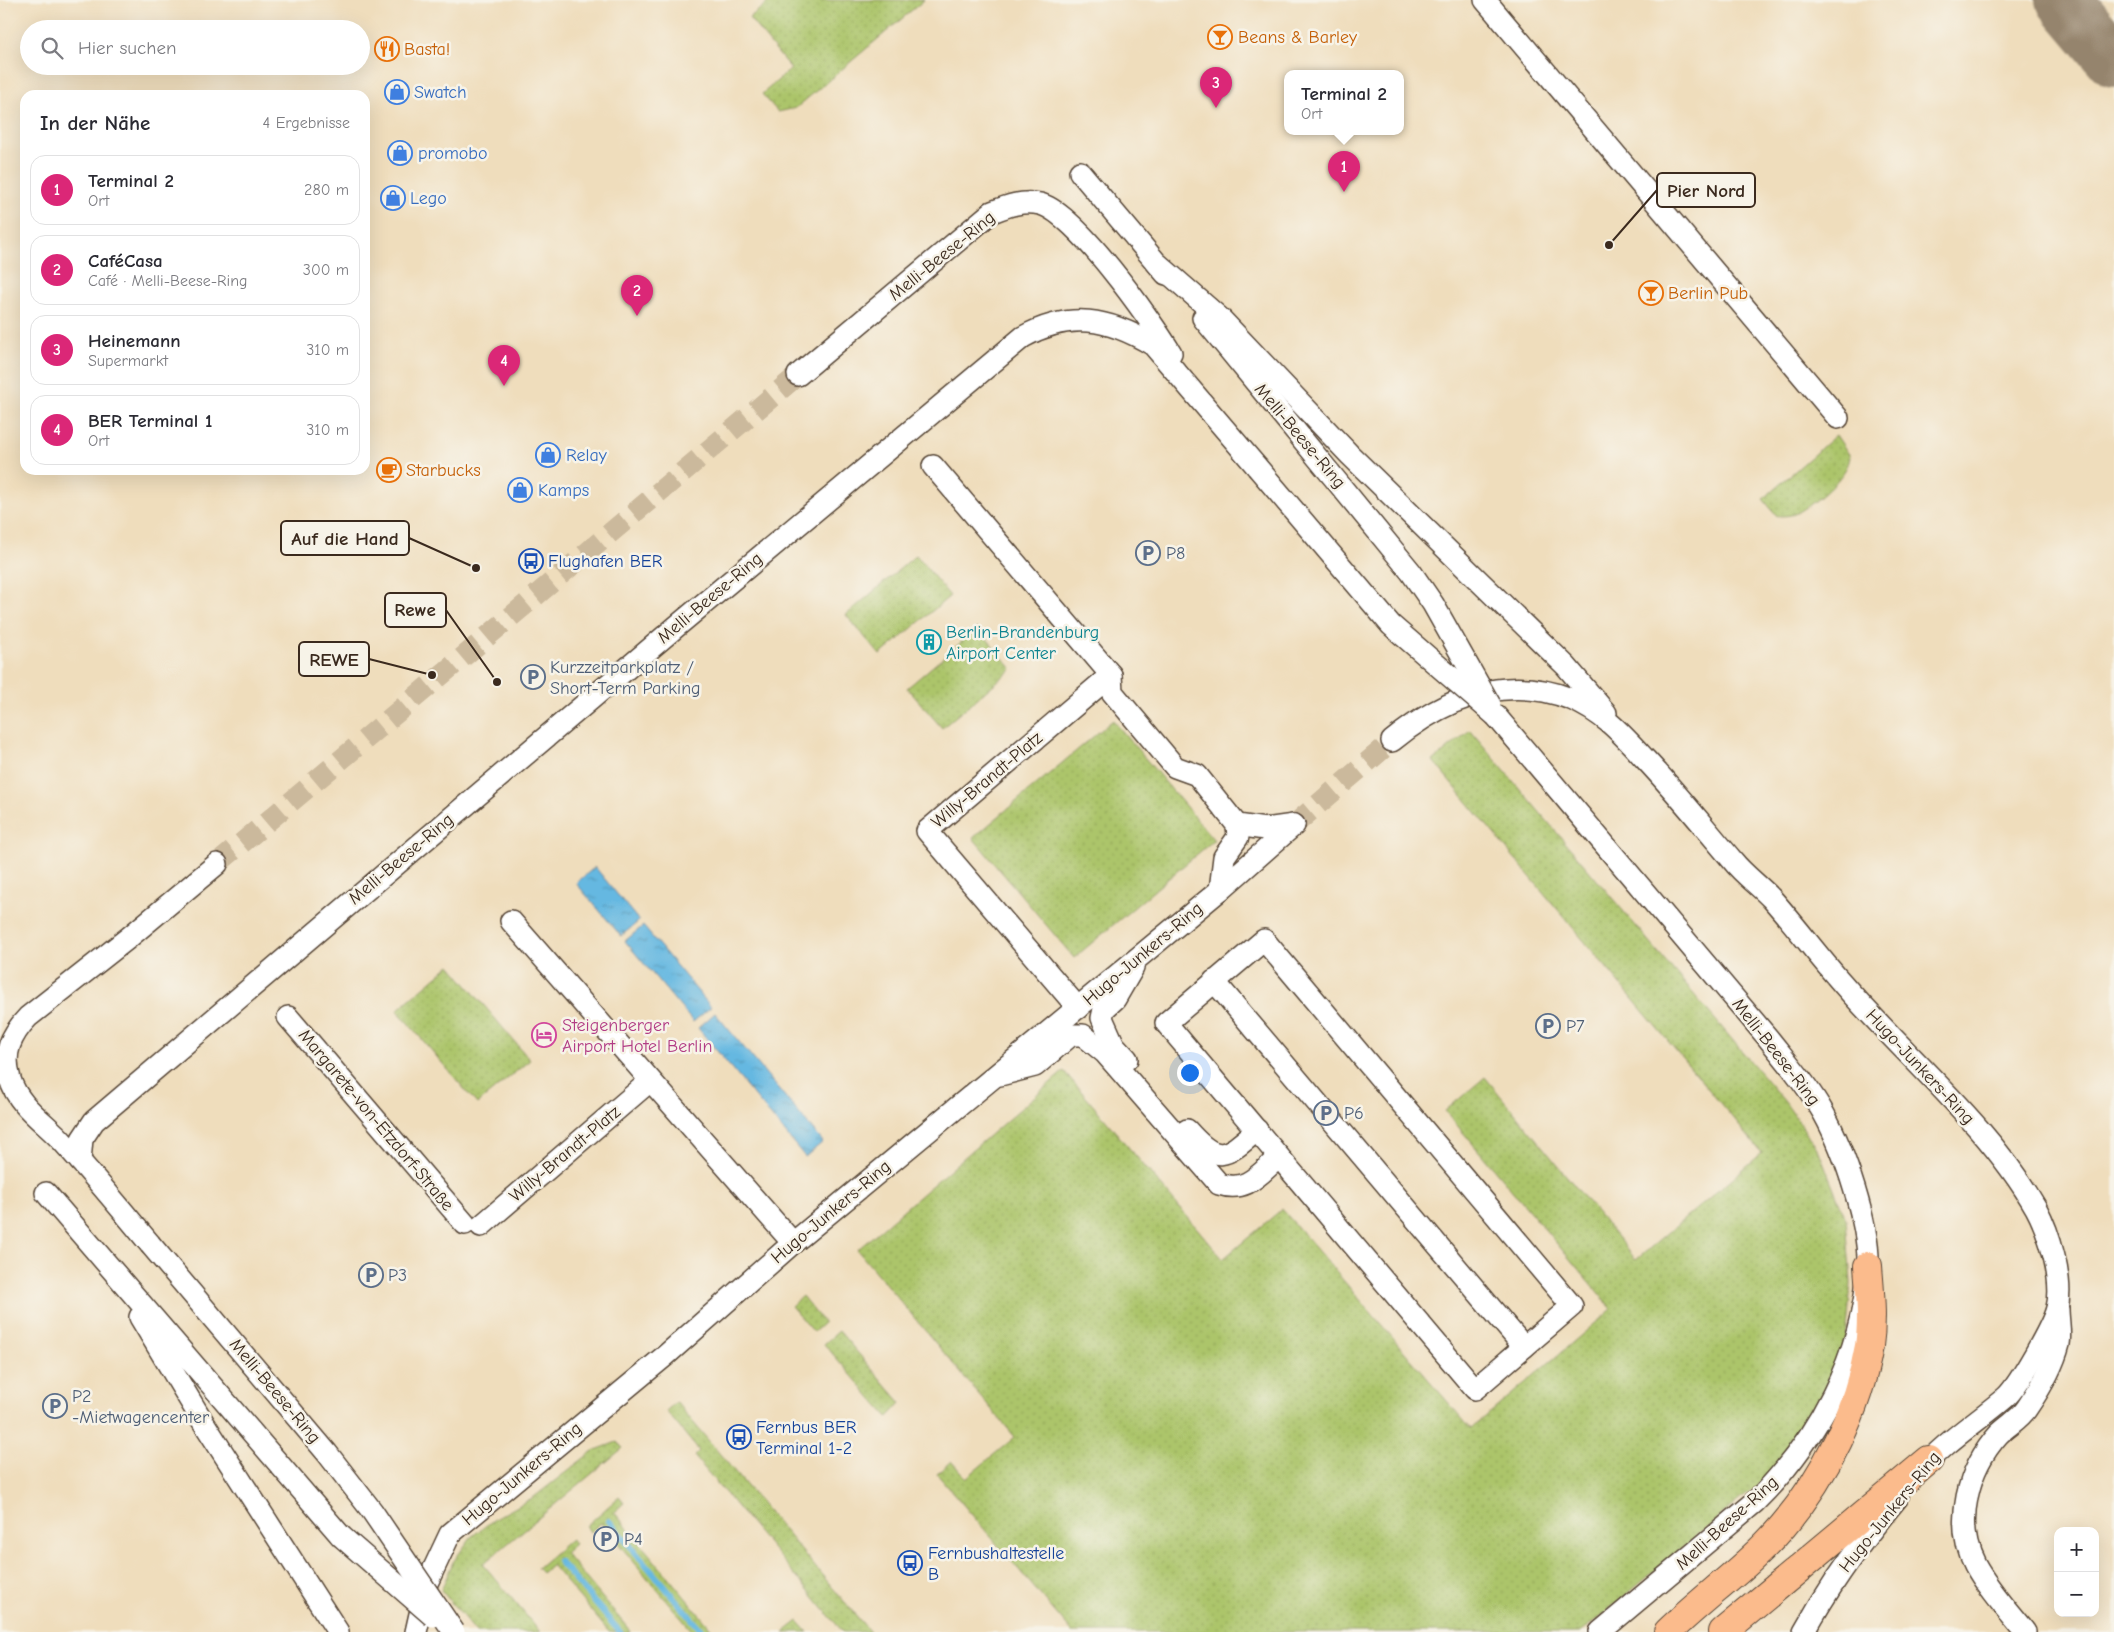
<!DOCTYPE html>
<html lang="de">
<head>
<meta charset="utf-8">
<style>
  body { margin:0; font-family:"Comic Neue",sans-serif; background:#f2f2f3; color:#2b2b33 }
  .controls { position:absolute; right:15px; bottom:15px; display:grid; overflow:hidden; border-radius:10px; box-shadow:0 5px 20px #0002 }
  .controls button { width:45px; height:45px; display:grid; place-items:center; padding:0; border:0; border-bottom:1px solid #e1e1e2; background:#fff; color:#2b2b33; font:25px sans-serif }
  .you { position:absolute; left:1189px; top:1072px; width:18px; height:18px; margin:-12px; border:4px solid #fff; border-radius:50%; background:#1a73e8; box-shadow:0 0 0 8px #1a73e833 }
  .badge { display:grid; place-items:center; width:32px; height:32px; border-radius:50%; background:#db2777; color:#fff; font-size:16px; font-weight:700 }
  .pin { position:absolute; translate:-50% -41px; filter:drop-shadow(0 1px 2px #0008) }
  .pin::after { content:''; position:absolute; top:26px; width:18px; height:15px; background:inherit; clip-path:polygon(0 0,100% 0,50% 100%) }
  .popup { position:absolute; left:1284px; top:70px; width:120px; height:65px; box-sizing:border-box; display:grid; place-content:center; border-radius:10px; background:#fff; filter:drop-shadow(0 1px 4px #0005); font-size:16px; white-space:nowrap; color:#7c7c81 }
  .popup b { font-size:19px; color:#2b2b33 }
  .popup::after { content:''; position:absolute; left:50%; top:100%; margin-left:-10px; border:10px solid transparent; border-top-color:#fff }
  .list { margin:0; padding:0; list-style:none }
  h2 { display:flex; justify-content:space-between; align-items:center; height:65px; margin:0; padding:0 20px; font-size:21px }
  h2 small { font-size:16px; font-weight:400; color:#7c7c81 }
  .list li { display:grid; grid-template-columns:32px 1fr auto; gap:15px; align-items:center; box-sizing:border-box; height:70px; margin:0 10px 10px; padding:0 10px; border:1px solid #e1e1e2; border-radius:15px }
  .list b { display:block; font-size:19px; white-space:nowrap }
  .list p { margin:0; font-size:16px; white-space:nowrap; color:#7c7c81 }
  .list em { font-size:16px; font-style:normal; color:#7c7c81 }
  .icon { flex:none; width:28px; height:28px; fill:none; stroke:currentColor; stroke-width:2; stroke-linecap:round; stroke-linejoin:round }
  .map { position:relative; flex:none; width:2114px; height:1632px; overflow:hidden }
  .search { position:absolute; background:#fff; box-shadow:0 5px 20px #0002; left:20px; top:20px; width:350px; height:55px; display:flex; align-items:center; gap:12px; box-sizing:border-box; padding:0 18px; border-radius:28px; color:#7c7c81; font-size:19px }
  .panel { position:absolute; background:#fff; box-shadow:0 5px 20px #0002; left:20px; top:90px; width:350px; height:385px; border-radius:15px }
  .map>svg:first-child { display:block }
  .grass { fill:url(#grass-dots); stroke:#747844 }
  .water { fill:url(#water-ripples); stroke:#507180 }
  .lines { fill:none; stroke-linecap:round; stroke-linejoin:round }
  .stream { stroke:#65b8e1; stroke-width:6 }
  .taxiway { stroke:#95846d; stroke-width:56 }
  .minor-tunnel { stroke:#cbb99c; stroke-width:21; stroke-dasharray:21 11; stroke-linecap:butt }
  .minor-casing { stroke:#564536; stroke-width:24 }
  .highway-casing { stroke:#564536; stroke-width:30 }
  .minor { stroke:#fff; stroke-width:21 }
  .highway { stroke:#fbbb8c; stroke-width:28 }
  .minor-bridge-casing { stroke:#564536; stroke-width:24; stroke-linecap:butt }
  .minor-bridge { stroke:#fff; stroke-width:21 }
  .labels { text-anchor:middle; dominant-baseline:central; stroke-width:5; stroke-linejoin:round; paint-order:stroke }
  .food-label { font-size:18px; fill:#c56008; stroke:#f7f3e8; text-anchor:start }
  .shop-label { font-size:18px; fill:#366cbe; stroke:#f7f3e8; text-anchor:start }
  .street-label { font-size:18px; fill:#3b2a1e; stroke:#f7f3e8 }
  .service-label { font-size:18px; fill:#4e5e75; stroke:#f7f3e8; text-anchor:start }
  .transit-label { font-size:18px; fill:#164399; stroke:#f7f3e8; text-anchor:start }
  .culture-label { font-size:18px; fill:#0d838f; stroke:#f7f3e8; text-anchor:start }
  .hotel-label { font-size:18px; fill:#b23c85; stroke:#f7f3e8; text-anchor:start }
  .leader { fill:none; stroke:#3b2a1e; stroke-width:2 }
  .callout-dot { fill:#3b2a1e; stroke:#f7f3e8; stroke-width:2 }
  .callout { fill:#f7f3e8; stroke:#3b2a1e; stroke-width:2 }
  .callout-label { font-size:19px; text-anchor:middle; font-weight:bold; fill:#3b2a1e }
</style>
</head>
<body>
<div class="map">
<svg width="2114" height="1632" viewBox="0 0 2114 1632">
  <defs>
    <pattern id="grass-dots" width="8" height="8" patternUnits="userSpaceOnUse" patternTransform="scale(1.25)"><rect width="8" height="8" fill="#acc56a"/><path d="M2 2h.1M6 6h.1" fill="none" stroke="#95a95b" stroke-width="1.8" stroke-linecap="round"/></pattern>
    <pattern id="water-ripples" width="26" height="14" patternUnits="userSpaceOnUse" patternTransform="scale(1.25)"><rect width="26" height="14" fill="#65b8e1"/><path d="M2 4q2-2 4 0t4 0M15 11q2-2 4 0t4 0" fill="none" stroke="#5496b6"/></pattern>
  </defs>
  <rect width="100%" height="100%" fill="#f7f3e8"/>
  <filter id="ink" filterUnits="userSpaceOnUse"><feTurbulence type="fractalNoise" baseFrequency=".02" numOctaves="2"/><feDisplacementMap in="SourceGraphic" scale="10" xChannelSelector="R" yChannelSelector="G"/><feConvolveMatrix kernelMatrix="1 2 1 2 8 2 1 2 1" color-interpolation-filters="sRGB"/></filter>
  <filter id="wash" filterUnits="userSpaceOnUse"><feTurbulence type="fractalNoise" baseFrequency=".0096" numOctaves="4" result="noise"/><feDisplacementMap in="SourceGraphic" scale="20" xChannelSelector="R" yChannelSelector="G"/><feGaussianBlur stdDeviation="1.12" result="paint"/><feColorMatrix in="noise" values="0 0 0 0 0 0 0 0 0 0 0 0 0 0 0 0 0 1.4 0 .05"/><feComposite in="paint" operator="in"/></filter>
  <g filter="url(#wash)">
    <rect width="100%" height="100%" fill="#efddbc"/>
    <!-- grass -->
    <g class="grass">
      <polygon points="771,0 924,0 796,108 778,112 762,94 791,69 749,18"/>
      <path d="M1836,435L1850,456C1849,476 1814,504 1797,513C1790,516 1784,516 1777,516L1763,499Z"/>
      <polygon points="916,555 950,596 880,655 846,615"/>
      <polygon points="978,628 1012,669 942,728 907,688"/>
      <polygon points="1113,720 1214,840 1074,958 973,838"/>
      <polygon points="1470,730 1785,1102 1819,1151 1846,1219 1851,1283 1846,1340 1813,1420 1781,1465 1582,1632 1072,1632 937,1474 951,1461 966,1478 1015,1437 857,1250 1064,1071 1223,1259 1282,1209 1471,1429 1612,1309 1445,1111 1485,1077 1636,1260 1762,1153 1433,761"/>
      <polygon points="450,965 530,1060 477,1104 397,1010"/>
      <polygon points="802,1296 824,1323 814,1332 791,1306"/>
      <polygon points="839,1331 901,1403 888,1417 824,1344"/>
      <polygon points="676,1402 870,1632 843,1632 694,1456 699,1451 666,1411"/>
      <polygon points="617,1442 623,1448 483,1564 540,1632 476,1632 441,1590 453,1562 471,1537 496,1518 534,1497 593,1451"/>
      <polygon points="619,1497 624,1503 614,1512 714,1632 693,1632 601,1523 590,1532 586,1526"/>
      <polygon points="571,1539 575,1544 565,1553 631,1632 609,1632 552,1565 542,1573 537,1568"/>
      <polygon points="798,1621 808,1632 784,1632"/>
    </g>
    <!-- water -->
    <g class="water">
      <polygon points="595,867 639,921 621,936 576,883"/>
      <polygon points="643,926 711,1007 693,1022 625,941"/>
      <polygon points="715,1013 823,1142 805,1157 698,1028"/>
    </g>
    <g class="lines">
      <!-- stream -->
      <g class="stream">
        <polyline points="609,1521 703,1632"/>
        <polyline points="559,1561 620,1632"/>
      </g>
      <!-- taxiway -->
      <polyline class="taxiway" points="2064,0 2114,59"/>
    </g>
  </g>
  <g filter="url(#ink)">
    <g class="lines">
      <!-- minor-tunnel -->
      <g class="minor-tunnel">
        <polyline points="1294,825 1392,741"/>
        <polyline points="217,864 798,375"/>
      </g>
      <defs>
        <g id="minor">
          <polyline points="1485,0 1838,418"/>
          <polyline points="1080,172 1166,274"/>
          <polyline points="1158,264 1221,319 1350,455 1566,666 1606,713"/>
          <polyline points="1203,318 1330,473"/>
          <path d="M798,375L992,212C1007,206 1023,200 1040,204C1075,212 1151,320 1171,353"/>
          <polyline points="933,466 1111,675 1112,692 1175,767 1197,775 1237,825 1238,837 1224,857 1220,890"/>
          <path d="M1496,716L1768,1038C1787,1062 1809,1087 1824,1114C1844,1150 1870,1226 1868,1267C1863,1355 1817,1441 1755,1502L1600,1632"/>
          <path d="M1392,741C1443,699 1505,673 1571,699C1604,713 1622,734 1646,760C1676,792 1704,827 1733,861C1744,875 1760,886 1772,899C1796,926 1818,956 1842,983C1905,1056 1988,1124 2036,1208C2049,1232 2064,1280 2057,1308C2053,1325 2019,1385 2006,1397C1977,1422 1944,1442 1919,1472"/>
          <polyline points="1237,825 1265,829 1294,825"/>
          <polyline points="511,921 793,1243"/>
          <polygon points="1264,940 1572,1306 1475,1389 1166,1023"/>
          <polyline points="1214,981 1524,1347"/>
          <polyline points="1078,1008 927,831 1111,675"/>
          <polyline points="288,1017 465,1224"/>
          <polyline points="1127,1059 1114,1045 1102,1018 1104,1009 1115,999 1133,968"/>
          <path d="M1000,1075L1035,1066L1071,1035H1083L1105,1053L1219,1184C1247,1193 1259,1174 1279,1157"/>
          <path d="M1187,1130C1218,1165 1225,1158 1257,1130"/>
          <path d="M80,1161L82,1139L94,1121L677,626L1023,337C1070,311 1108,318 1153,345L1257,467"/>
          <polyline points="46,1193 341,1536"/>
          <polyline points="481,1226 650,1081"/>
          <path d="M150,1244C122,1210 94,1176 63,1142C45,1122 18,1106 10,1079C2,1053 11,1035 28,1017L127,939L217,864"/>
          <polyline points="140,1317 200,1417 338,1632"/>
          <polyline points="416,1632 427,1583 450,1534 665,1356 793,1243 1220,890 1294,825"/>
          <path d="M1804,1632C1831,1583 1862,1540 1898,1497"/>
          <path d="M2025,1632C2008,1611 1988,1589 1975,1565C1953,1523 1968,1468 1999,1434C2008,1425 2020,1419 2027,1408C2040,1389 2053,1367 2059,1344C2061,1333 2058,1320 2058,1309"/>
        </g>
        <g id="highway">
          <path d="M1668,1632C1705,1596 1749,1566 1783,1526C1825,1476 1858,1411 1869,1346C1873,1319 1870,1292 1868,1266"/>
          <polyline points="1723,1632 1929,1460"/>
        </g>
      </defs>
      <!-- minor casing -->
      <use href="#minor" class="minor-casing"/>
      <!-- highway casing -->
      <use href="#highway" class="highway-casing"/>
      <!-- minor -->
      <use href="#minor" class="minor"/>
      <!-- highway -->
      <use href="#highway" class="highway"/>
      <defs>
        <g id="minor-bridge">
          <polyline points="1257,467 1391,625 1496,716"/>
          <polyline points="1330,473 1411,572 1433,604 1490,705"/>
          <polyline points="150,1244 327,1453 372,1511 454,1632"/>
          <polyline points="341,1536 433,1616"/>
        </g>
      </defs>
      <!-- minor-bridge casing -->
      <use href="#minor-bridge" class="minor-bridge-casing"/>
      <!-- minor-bridge -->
      <use href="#minor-bridge" class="minor-bridge"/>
    </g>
  </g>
  <!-- icons -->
  <defs>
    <symbol id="bar-ring" viewBox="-11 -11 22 22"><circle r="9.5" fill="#f7f3e8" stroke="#e8710a" stroke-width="1.5"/><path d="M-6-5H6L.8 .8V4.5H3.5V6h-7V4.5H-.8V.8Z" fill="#e8710a"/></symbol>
    <symbol id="restaurant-ring" viewBox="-11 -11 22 22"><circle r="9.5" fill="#f7f3e8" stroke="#e8710a" stroke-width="1.5"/><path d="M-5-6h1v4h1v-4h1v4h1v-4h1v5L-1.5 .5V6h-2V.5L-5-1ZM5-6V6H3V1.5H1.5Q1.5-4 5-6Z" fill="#e8710a"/></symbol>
    <symbol id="shop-ring" viewBox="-11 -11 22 22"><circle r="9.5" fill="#f7f3e8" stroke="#3f7fe0" stroke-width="1.5"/><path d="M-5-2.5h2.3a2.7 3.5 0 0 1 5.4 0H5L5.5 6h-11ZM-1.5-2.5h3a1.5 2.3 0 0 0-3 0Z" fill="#3f7fe0"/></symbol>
    <symbol id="cafe-ring" viewBox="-11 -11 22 22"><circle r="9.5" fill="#f7f3e8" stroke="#e8710a" stroke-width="1.5"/><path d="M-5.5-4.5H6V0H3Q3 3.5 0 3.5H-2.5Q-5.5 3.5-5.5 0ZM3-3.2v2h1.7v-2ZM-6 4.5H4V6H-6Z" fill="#e8710a"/></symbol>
    <symbol id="parking-ring" viewBox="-11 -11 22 22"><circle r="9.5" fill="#f7f3e8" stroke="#5c6f8a" stroke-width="1.5"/><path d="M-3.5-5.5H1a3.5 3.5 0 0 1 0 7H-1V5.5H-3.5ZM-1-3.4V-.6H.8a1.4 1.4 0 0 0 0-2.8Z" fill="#5c6f8a"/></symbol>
    <symbol id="bus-ring" viewBox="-11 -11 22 22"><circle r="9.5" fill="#f7f3e8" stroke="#1a4fb4" stroke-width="1.5"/><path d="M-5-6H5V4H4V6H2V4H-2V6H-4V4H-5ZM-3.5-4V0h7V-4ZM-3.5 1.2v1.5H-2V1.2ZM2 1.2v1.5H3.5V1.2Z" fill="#1a4fb4"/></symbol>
    <symbol id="building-ring" viewBox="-11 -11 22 22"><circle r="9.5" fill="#f7f3e8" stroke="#0f9aa8" stroke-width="1.5"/><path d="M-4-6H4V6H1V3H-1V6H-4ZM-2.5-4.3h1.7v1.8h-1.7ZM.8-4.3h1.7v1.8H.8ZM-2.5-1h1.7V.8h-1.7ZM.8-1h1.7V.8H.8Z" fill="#0f9aa8"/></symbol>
    <symbol id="hotel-ring" viewBox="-11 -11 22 22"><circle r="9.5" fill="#f7f3e8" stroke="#d1479c" stroke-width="1.5"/><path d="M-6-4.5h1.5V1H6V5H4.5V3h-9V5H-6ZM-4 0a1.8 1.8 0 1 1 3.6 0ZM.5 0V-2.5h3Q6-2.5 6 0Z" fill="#d1479c"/></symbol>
  </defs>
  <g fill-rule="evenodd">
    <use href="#bar-ring" x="1206" y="23" width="28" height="28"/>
    <use href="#restaurant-ring" x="373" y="35" width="28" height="28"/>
    <use href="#shop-ring" x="383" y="78" width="28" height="28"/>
    <use href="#shop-ring" x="386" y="139" width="28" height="28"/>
    <use href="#shop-ring" x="379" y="184" width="28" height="28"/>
    <use href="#bar-ring" x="1637" y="279" width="28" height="28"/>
    <use href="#shop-ring" x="534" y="441" width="28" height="28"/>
    <use href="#cafe-ring" x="375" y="456" width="28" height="28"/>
    <use href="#shop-ring" x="506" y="476" width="28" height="28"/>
    <use href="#parking-ring" x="1134" y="539" width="28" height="28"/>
    <use href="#bus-ring" x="517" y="547" width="28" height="28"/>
    <use href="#building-ring" x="915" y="628" width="28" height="28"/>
    <use href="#parking-ring" x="519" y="663" width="28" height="28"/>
    <use href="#parking-ring" x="1534" y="1012" width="28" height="28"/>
    <use href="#hotel-ring" x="530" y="1021" width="28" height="28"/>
    <use href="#parking-ring" x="1312" y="1099" width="28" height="28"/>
    <use href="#parking-ring" x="357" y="1261" width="28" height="28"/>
    <use href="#parking-ring" x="41" y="1392" width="28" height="28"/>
    <use href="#bus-ring" x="725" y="1423" width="28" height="28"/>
    <use href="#parking-ring" x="592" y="1525" width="28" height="28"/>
    <use href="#bus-ring" x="896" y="1549" width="28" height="28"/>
  </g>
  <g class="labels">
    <!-- food labels -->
    <g class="food-label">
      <text x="1238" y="37">Beans &amp; Barley</text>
      <text x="404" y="49">Basta!</text>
      <text x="1668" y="293">Berlin Pub</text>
      <text x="406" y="470">Starbucks</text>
    </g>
    <!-- shop labels -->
    <g class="shop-label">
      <text x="414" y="92">Swatch</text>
      <text x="418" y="153">promobo</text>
      <text x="410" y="198">Lego</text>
      <text x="566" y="455">Relay</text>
      <text x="538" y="490">Kamps</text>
    </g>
    <!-- street labels -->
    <g class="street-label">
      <text transform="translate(942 256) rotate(-39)">Melli-Beese-Ring</text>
      <text transform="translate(1300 436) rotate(50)">Melli-Beese-Ring</text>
      <text transform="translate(710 598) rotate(-40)">Melli-Beese-Ring</text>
      <text transform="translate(987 780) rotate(-40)">Willy-Brandt-Platz</text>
      <text transform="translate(401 859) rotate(-40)">Melli-Beese-Ring</text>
      <text transform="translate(1143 954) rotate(-40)">Hugo-Junkers-Ring</text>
      <text transform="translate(1776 1052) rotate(52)">Melli-Beese-Ring</text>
      <text transform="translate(1920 1067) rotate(47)">Hugo-Junkers-Ring</text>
      <text transform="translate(376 1120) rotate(50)">Margarete-von-Etzdorf-Straße</text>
      <text transform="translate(565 1154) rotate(-40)">Willy-Brandt-Platz</text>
      <text transform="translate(831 1212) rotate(-40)">Hugo-Junkers-Ring</text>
      <text transform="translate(275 1391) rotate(50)">Melli-Beese-Ring</text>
      <text transform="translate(522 1474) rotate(-40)">Hugo-Junkers-Ring</text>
      <text transform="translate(1890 1512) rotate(-51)">Hugo-Junkers-Ring</text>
      <text transform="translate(1727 1523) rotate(-42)">Melli-Beese-Ring</text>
    </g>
    <!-- service labels -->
    <g class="service-label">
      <text x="1166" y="553">P8</text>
      <text x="550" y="667">Kurzzeitparkplatz /<tspan x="550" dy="21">Short-Term Parking</tspan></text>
      <text x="1566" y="1026">P7</text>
      <text x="1344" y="1113">P6</text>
      <text x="388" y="1275">P3</text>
      <text x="72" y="1396">P2<tspan x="72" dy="21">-Mietwagencenter</tspan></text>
      <text x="624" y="1539">P4</text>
    </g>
    <!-- transit labels -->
    <g class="transit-label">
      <text x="548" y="561">Flughafen BER</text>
      <text x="756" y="1427">Fernbus BER<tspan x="756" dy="21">Terminal 1-2</tspan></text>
      <text x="928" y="1553">Fernbushaltestelle<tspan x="928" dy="21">B</tspan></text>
    </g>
    <!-- culture labels -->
    <g class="culture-label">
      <text x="946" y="632">Berlin-Brandenburg<tspan x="946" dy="21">Airport Center</tspan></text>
    </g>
    <!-- hotel labels -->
    <g class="hotel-label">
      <text x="562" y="1025">Steigenberger<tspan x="562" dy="21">Airport Hotel Berlin</tspan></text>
    </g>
  </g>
  <!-- callouts -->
  <path class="leader" d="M1609 245L1657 190M476 568L409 538M497 682L446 610M432 675L369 659"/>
  <g class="callout-dot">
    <circle cx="1609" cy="245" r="5"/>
    <circle cx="476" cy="568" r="5"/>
    <circle cx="497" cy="682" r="5"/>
    <circle cx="432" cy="675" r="5"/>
  </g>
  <g class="callout">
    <rect x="1657" y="173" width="98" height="34" rx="5"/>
    <rect x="281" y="521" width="128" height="34" rx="5"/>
    <rect x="385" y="593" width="61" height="34" rx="5"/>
    <rect x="299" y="642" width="70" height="34" rx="5"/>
  </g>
  <g class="callout-label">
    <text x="1706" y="197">Pier Nord</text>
    <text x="345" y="545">Auf die Hand</text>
    <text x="415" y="616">Rewe</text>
    <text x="334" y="666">REWE</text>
  </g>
</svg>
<div class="controls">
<button>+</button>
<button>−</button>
</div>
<div class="you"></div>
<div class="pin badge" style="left:1344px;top:192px">1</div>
<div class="popup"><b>Terminal 2</b>Ort</div>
<div class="pin badge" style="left:637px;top:316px">2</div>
<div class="pin badge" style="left:1216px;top:108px">3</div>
<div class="pin badge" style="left:504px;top:386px">4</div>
<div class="search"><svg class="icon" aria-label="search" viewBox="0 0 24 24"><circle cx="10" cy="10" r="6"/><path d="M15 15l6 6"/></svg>Hier suchen</div>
<section class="panel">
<h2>In der Nähe<small>4 Ergebnisse</small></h2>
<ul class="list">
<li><span class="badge">1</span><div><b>Terminal 2</b><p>Ort</p></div><em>280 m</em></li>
<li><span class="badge">2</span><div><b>CaféCasa</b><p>Café · Melli-Beese-Ring</p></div><em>300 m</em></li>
<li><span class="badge">3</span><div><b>Heinemann</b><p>Supermarkt</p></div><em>310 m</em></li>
<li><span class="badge">4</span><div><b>BER Terminal 1</b><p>Ort</p></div><em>310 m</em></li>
</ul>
</section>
</div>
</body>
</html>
